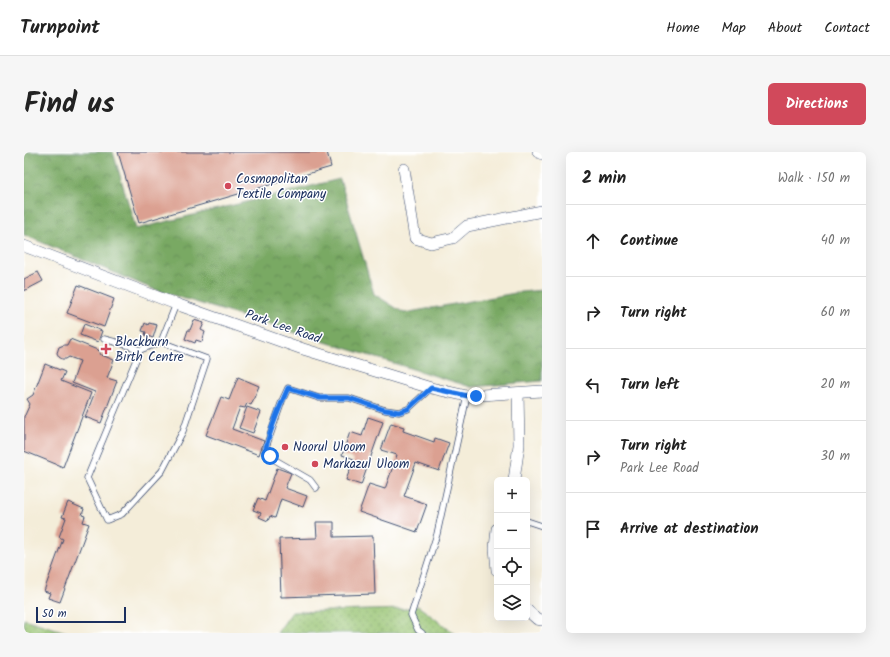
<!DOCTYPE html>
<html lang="en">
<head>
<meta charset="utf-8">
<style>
  body { margin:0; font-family:Kalam,sans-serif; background:#f6f6f6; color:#222 }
  .controls { position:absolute; right:12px; bottom:12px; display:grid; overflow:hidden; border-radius:6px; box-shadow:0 4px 16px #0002 }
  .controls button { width:36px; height:36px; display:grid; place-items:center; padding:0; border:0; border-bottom:1px solid #e0e0e0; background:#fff; color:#222; font:20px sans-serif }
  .scale { position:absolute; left:12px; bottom:10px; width:90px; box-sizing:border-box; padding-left:4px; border:2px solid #1b2f5e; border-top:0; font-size:11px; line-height:14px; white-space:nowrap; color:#1b2f5e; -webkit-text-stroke:3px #fff; paint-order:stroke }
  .stop { position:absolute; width:12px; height:12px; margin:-9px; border:3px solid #1a73e8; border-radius:50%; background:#fff }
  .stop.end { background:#1a73e8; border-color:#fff; box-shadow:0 1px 4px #0008 }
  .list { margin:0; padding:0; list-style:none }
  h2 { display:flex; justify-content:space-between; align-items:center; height:52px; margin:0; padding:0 16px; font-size:17px }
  h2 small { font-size:13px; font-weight:400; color:#767676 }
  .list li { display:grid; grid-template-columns:26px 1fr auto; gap:12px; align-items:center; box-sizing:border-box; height:72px; padding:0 16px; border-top:1px solid #e0e0e0 }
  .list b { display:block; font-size:15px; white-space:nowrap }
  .list p { margin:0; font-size:13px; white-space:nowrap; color:#767676 }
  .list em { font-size:13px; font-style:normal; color:#767676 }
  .icon { flex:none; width:22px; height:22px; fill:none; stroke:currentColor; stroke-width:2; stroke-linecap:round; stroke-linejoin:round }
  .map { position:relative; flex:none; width:518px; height:481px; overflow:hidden; border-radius:6px }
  header { display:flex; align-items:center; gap:24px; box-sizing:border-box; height:56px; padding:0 20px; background:#fff; border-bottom:1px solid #e0e0e0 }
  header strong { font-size:19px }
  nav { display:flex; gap:22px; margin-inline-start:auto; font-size:14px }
  .intro { display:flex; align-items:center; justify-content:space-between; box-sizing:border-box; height:96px; padding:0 24px }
  h1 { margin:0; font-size:28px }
  .button { padding:10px 18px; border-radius:6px; background:#d1495b; color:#fff; font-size:14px; font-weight:700 }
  main { display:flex; gap:24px; padding:0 24px }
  aside { flex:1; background:#fff; border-radius:6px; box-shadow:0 4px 16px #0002 }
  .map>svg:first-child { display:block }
  .grass { fill:url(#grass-dots); stroke:#597968 }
  .forest { fill:url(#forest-crowns); stroke:#4a6c60 }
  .building { fill:#dba091 }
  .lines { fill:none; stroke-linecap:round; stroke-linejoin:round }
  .lane-casing { stroke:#3c4c70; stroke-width:7 }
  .street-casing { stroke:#3c4c70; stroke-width:12 }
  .lane { stroke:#fff; stroke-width:5.5 }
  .street { stroke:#fff; stroke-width:11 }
  .route { stroke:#1a73e8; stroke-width:5 }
  .poi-dot { fill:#d1495b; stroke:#fff; stroke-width:1.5 }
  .labels { text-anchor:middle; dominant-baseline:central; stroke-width:3; stroke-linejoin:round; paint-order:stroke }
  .poi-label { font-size:13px; fill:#1b2f5e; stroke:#fff; text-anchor:start }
  .street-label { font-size:13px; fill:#1b2f5e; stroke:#fff }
</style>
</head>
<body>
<header>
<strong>Turnpoint</strong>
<nav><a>Home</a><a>Map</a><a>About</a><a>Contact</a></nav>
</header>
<div class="intro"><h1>Find us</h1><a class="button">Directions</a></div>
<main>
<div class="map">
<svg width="518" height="481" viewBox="0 0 518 481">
  <defs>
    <pattern id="grass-dots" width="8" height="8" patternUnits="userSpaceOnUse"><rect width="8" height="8" fill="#97c371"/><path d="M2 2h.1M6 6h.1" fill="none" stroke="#7a9f60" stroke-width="1.8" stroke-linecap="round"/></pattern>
    <pattern id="forest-crowns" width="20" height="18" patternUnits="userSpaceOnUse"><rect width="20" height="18" fill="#79a963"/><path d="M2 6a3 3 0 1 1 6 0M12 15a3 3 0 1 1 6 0" fill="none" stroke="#628a55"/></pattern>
  </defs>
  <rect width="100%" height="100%" fill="#fff"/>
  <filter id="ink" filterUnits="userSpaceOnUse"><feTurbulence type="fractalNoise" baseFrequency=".025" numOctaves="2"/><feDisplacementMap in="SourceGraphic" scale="8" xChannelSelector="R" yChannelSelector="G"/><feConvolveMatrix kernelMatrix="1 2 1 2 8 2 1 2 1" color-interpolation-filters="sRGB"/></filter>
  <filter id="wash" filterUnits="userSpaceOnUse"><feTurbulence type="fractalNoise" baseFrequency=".012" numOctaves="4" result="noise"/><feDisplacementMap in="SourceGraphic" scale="16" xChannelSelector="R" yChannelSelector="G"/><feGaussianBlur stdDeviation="0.9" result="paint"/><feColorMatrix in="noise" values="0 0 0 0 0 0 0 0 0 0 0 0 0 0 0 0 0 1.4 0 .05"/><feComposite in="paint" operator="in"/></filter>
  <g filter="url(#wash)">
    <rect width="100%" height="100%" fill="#f4edd9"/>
    <!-- grass -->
    <g class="grass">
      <polygon points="394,454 430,481 253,481 268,460 381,457"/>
      <polygon points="0,467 45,481 0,481"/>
    </g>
    <!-- forest -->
    <polygon class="forest" points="0,0 89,0 112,77 316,27 350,142 380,161 497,140 518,138 518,229 447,235 129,137 0,83"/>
    <g id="blocks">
      <!-- building -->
      <g class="building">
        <polygon points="94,0 303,0 307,15 115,71"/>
        <polygon points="14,120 19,129 0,139 0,127"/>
        <polygon points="54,133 90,147 80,175 43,161"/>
        <polygon points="170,168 180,171 177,178 181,180 178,190 172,188 171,191 161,187 164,178 166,178"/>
        <polygon points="121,171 124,173 125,171 133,173 129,186 121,183 122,180 118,179"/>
        <polygon points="60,172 78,179 74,190 56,183"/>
        <polygon points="46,187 76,199 75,202 90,208 83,226 93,229 77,271 61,265 71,240 48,231 56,209 45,205 42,207 38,207 35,205 33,201 35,195 40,193 43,193"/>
        <polygon points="21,212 41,220 37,229 67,241 39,315 0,299 0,264 1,263 6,252 3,247 9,243"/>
        <polygon points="214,225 235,234 227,253 223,251 221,256 216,255 208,277 240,289 235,303 182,283 197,245 205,248"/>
        <polygon points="223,255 237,260 229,281 215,276"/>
        <polygon points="344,265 359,270 337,333 322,328 330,307 318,303 326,280 338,284"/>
        <polygon points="367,271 380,275 379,279 410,290 411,286 425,291 415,319 392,311 380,344 403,352 393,380 335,360 345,332 361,337 373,303 357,298"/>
        <polygon points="253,316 267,321 261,336 283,344 279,355 257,347 251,366 246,364 244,369 235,365 237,361 229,358 234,346 241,349"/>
        <polygon points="44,350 60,357 58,363 61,364 59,370 65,372 36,450 24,446 26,441 20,439 39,387 35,385 42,366 38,365"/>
        <polygon points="292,370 310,370 310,385 349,384 351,442 257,445 255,387 293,386"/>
      </g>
    </g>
  </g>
  <g filter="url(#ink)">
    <use href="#blocks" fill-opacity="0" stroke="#3c4c70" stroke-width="1"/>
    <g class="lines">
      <defs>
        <g id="lane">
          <polyline points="80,187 103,193 116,198"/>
          <polyline points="137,190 116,198 63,326 83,368 98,362 138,319 159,279 183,207 137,190 152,152"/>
          <polyline points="292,336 286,328 246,305 241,300 243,292 258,249 264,236 295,246 325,246 361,258 375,260 384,257 407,236"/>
          <polyline points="503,369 518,374"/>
          <polyline points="398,481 394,478 387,463 413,382 443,244"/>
        </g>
        <g id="street">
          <polyline points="514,0 518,2"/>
          <polyline points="380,17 391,86 407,91 429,86 443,74 518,59"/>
          <polyline points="0,94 152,152 279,197 407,236 443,244 518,239"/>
          <polyline points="490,328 495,293 494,241"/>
          <polyline points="473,377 471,396 473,418"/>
          <polyline points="503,458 513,467 518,468"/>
        </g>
      </defs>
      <!-- lane casing -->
      <use href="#lane" class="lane-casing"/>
      <!-- street casing -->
      <use href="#street" class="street-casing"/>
      <!-- lane -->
      <use href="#lane" class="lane"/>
      <!-- street -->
      <use href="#street" class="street"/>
    </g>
  </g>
  <g class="lines" filter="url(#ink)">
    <!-- route -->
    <path class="route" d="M246,304L241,300C245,280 256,254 264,236L296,246H325L361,258L375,260L384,257L407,236L444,244H452"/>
  </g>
  <!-- markers -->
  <g class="poi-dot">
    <circle cx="204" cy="34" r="4"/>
    <path d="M80 191h4v4h4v4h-4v4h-4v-4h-4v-4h4z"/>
    <circle cx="261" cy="295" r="4"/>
    <circle cx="291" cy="312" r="4"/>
  </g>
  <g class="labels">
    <!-- poi labels -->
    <g class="poi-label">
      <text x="212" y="27">Cosmopolitan<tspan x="212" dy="15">Textile Company</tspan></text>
      <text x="91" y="190">Blackburn<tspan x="91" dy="15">Birth Centre</tspan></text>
      <text x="269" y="295">Noorul Uloom</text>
      <text x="299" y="312">Markazul Uloom</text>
    </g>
    <!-- street labels -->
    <g class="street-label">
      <text transform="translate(259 175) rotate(19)">Park Lee Road</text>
    </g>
  </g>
</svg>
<div class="controls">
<button>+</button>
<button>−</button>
<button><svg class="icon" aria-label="locate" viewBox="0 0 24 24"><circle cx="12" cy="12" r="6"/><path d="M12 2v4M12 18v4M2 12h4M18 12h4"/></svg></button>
<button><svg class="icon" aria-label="layers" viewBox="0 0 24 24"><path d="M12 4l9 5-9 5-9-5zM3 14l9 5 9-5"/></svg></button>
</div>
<div class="scale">50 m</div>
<div class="stop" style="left:246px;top:304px"></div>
<div class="stop end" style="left:452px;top:244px"></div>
</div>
<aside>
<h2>2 min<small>Walk · 150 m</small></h2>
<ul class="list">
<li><svg class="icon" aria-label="ahead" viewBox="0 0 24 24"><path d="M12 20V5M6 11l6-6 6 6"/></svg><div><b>Continue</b></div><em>40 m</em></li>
<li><svg class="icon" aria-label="right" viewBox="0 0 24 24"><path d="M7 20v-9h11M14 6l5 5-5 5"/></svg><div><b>Turn right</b></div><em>60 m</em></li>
<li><svg class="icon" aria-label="left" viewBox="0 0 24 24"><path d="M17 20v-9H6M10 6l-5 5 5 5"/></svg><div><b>Turn left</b></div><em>20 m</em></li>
<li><svg class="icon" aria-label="right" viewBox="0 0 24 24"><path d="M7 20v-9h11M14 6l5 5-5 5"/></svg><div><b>Turn right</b><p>Park Lee Road</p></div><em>30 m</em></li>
<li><svg class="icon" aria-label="arrive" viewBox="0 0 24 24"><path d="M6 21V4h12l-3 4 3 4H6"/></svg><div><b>Arrive at destination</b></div></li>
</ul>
</aside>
</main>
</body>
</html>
